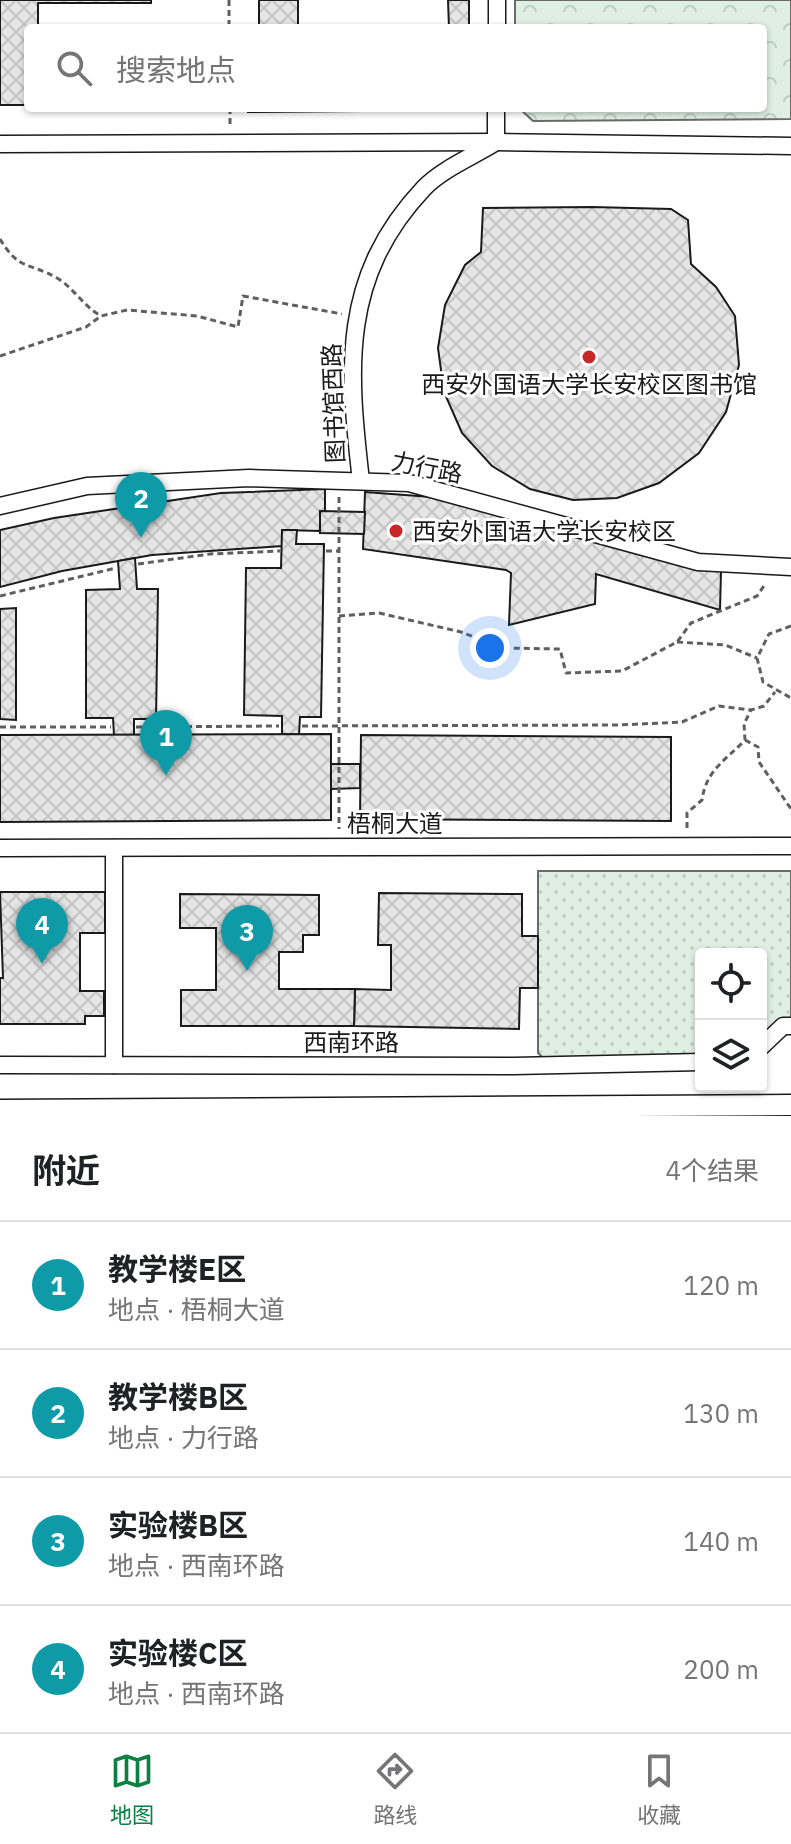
<!DOCTYPE html>
<html lang="zh">
<head>
<meta charset="utf-8">
<style>
  body { margin:0; font-family:"IBM Plex Sans","Noto Sans SC",sans-serif; background:#f6f6f6; color:#202124 }
  .controls { position:absolute; right:24px; bottom:24px; display:grid; overflow:hidden; border-radius:8px; box-shadow:0 2px 6px #0004 }
  .controls button { width:72px; height:72px; display:grid; place-items:center; padding:0; border:0; border-bottom:2px solid #e0e0e0; background:#fff; color:#202124; font:40px sans-serif }
  .you { position:absolute; left:490px; top:648px; width:28px; height:28px; margin:-20px; border:6px solid #fff; border-radius:50%; background:#1a73e8; box-shadow:0 0 0 12px #1a73e833 }
  .badge { display:grid; place-items:center; width:52px; height:52px; border-radius:50%; background:#0b8043; color:#fff; font-size:26px; font-weight:700 }
  .pin { position:absolute; translate:-50% -66px; filter:drop-shadow(0 2px 4px #0008) }
  .pin::after { content:''; position:absolute; top:42px; width:28px; height:24px; background:inherit; clip-path:polygon(0 0,100% 0,50% 100%) }
  .list { margin:0; padding:0; list-style:none }
  h2 { display:flex; justify-content:space-between; align-items:center; height:104px; margin:0; padding:0 32px; font-size:34px }
  h2 small { font-size:26px; font-weight:400; color:#757577 }
  .list li { display:grid; grid-template-columns:52px 1fr auto; gap:24px; align-items:center; box-sizing:border-box; height:128px; padding:0 32px; border-top:2px solid #e0e0e0 }
  .list b { display:block; font-size:30px; white-space:nowrap }
  .list p { margin:0; font-size:26px; white-space:nowrap; color:#757577 }
  .list em { font-size:26px; font-style:normal; color:#757577 }
  .icon { flex:none; width:44px; height:44px; fill:none; stroke:currentColor; stroke-width:2; stroke-linecap:round; stroke-linejoin:round }
  .map { position:relative; flex:none; width:791px; height:1116px; overflow:hidden }
  .search { position:absolute; background:#fff; box-shadow:0 2px 6px #0004; left:24px; right:24px; top:24px; height:88px; display:flex; align-items:center; gap:20px; box-sizing:border-box; padding:0 28px; border-radius:8px; color:#757577; font-size:30px }
  .sheet { height:616px; background:#fff }
  nav { display:flex; justify-content:space-around; align-items:center; box-sizing:border-box; height:112px; border-top:2px solid #e0e0e0; background:#fff; font-size:22px; color:#757577 }
  nav a { display:grid; justify-items:center; gap:4px }
  nav .on { color:#0b8043 }
  .map>svg:first-child { display:block }
  .grass { fill:url(#grass-dots); stroke:#6a6a6a; stroke-width:2 }
  .forest { fill:url(#forest-crowns); stroke:#6a6a6a; stroke-width:2 }
  .building { fill:url(#building-cross-hatch); stroke:#1a1a1a; stroke-width:2 }
  .lines { fill:none; stroke-linecap:round; stroke-linejoin:round }
  .minor-casing { stroke:#1a1a1a; stroke-width:19 }
  .tertiary-casing { stroke:#1a1a1a; stroke-width:23 }
  .path { stroke:#5f5f5f; stroke-width:3; stroke-dasharray:6 4; stroke-linecap:butt }
  .minor { stroke:#fff; stroke-width:16 }
  .tertiary { stroke:#fff; stroke-width:20 }
  .poi-dot { fill:#c62828; stroke:#fff; stroke-width:3 }
  .labels { text-anchor:middle; dominant-baseline:central; stroke-width:6; stroke-linejoin:round; paint-order:stroke }
  .poi-label { font-size:24px; fill:#1a1a1a; stroke:#fff }
  .street-label { font-size:24px; fill:#1a1a1a; stroke:#fff }
</style>
</head>
<body>
<div class="map">
<svg width="791" height="1116" viewBox="0 0 791 1116">
  <defs>
    <pattern id="grass-dots" width="8" height="8" patternUnits="userSpaceOnUse" patternTransform="scale(2)"><rect width="8" height="8" fill="#e0efe3"/><path d="M2 2h.1M6 6h.1" fill="none" stroke="#c0ccc2" stroke-width="1.8" stroke-linecap="round"/></pattern>
    <pattern id="forest-crowns" width="20" height="18" patternUnits="userSpaceOnUse" patternTransform="scale(2)"><rect width="20" height="18" fill="#e0efe3"/><path d="M2 6a3 3 0 1 1 6 0M12 15a3 3 0 1 1 6 0" fill="none" stroke="#c0ccc2"/></pattern>
    <pattern id="building-cross-hatch" width="8" height="8" patternUnits="userSpaceOnUse" patternTransform="scale(2)"><rect width="8" height="8" fill="#e6e6e6"/><path d="M0 0l8 8M0 8l8-8" fill="none" stroke="#c5c5c5"/></pattern>
  </defs>
  <rect width="100%" height="100%" fill="#fff"/>
  <!-- grass -->
  <polygon class="grass" points="538,871 791,871 791,1030 761,1057 761,954 701,954 701,1067 553,1067 538,1053"/>
  <!-- forest -->
  <polygon class="forest" points="515,0 791,0 791,119 533,121 519,108 763,108 763,28 515,28"/>
  <!-- building -->
  <g class="building">
    <polygon points="0,0 151,0 151,3 38,3 38,28 28,28 28,105 0,105"/>
    <rect x="259" y="0" width="39" height="28"/>
    <polygon points="448,0 469,0 469,28 449,28"/>
    <polygon points="248,108 470,108 470,110 248,112"/>
    <polygon points="592,207 671,209 688,220 691,264 716,287 735,316 739,365 726,412 699,453 659,483 617,498 573,500 530,489 492,466 462,433 444,392 438,348 445,305 465,265 481,252 483,208"/>
    <polygon points="325,489 325,512 320,511 320,531 282,530 282,546 152,555 62,571 0,587 0,530 54,518 221,493"/>
    <polygon points="365,492 471,500 580,536 721,571 720,610 596,574 595,604 509,625 511,573 506,570 363,549"/>
    <polygon points="320,511 365,512 364,534 320,533"/>
    <polygon points="282,530 297,530 296,544 324,544 321,717 300,717 299,735 282,734 282,716 244,715 246,568 281,568"/>
    <polygon points="135,558 137,589 158,589 156,719 134,719 134,735 114,735 113,718 86,718 86,590 120,589 118,561"/>
    <polygon points="16,608 16,720 0,719 0,609"/>
    <polygon points="331,734 331,820 0,822 0,735"/>
    <polygon points="361,735 671,737 671,821 360,819"/>
    <polygon points="331,764 360,764 360,788 331,789"/>
    <polygon points="0,892 105,892 105,933 80,933 80,991 104,991 104,1016 85,1016 85,1024 0,1024 0,978 3,978"/>
    <polygon points="379,893 522,894 522,936 538,936 538,988 520,988 519,1029 354,1026 355,989 391,990 391,945 378,945"/>
    <polygon points="180,894 319,895 319,935 303,935 303,952 279,952 279,989 355,989 354,1026 181,1026 181,990 216,990 216,928 180,928"/>
  </g>
  <g class="lines">
    <defs>
      <g id="minor">
        <polyline points="497,28 497,0"/>
        <polyline points="0,144 496,142 791,146"/>
        <path d="M361,481C348,369 340,277 424,188C442,169 474,156 496,142V108"/>
        <polyline points="0,506 87,486 249,478 409,483 698,562 791,567"/>
        <polyline points="0,848 791,846"/>
        <polyline points="114,848 114,1065"/>
        <polyline points="761,1047 783,1026 791,1026"/>
        <polyline points="0,1065 514,1066 701,1062"/>
      </g>
      <polyline id="tertiary" points="0,1110 791,1105"/>
    </defs>
    <!-- minor casing -->
    <use href="#minor" class="minor-casing"/>
    <!-- tertiary casing -->
    <use href="#tertiary" class="tertiary-casing"/>
    <!-- path -->
    <g class="path">
      <polyline points="229,0 229,28"/>
      <polyline points="230,108 230,124"/>
      <path d="M0,239C19,271 29,262 57,278C74,288 83,306 101,316"/>
      <polyline points="0,356 86,327 101,316 127,310 197,316 238,327 243,296 342,314"/>
      <polyline points="339,497 339,829"/>
      <polyline points="326,551 338,551"/>
      <polyline points="138,564 210,554 280,551"/>
      <polyline points="0,596 116,568"/>
      <polyline points="339,616 379,613 461,632 503,648 560,649 566,673 622,671 677,642 691,623 757,596 766,583"/>
      <polyline points="791,626 769,634 757,658 763,682 791,698"/>
      <polyline points="677,642 725,645 757,658"/>
      <polyline points="302,726 619,725 682,722 719,706 751,710"/>
      <polyline points="0,727 111,727"/>
      <polyline points="136,727 279,726"/>
      <polyline points="745,740 758,747 759,762 791,809"/>
      <path d="M687,828V813L702,800C706,770 726,760 745,740L744,724L751,710L764,706L775,692"/>
    </g>
    <!-- minor -->
    <use href="#minor" class="minor"/>
    <!-- tertiary -->
    <use href="#tertiary" class="tertiary"/>
  </g>
  <!-- markers -->
  <g class="poi-dot">
    <circle cx="589" cy="357" r="8"/>
    <circle cx="396" cy="531" r="8"/>
  </g>
  <g class="labels">
    <!-- poi labels -->
    <g class="poi-label">
      <text x="589" y="384">西安外国语大学长安校区图书馆</text>
      <text x="412" y="531" text-anchor="start">西安外国语大学长安校区</text>
    </g>
    <!-- street labels -->
    <g class="street-label">
      <text transform="translate(333 403) rotate(-92)">图书馆西路</text>
      <text transform="translate(427 467) rotate(11)">力行路</text>
      <text x="395" y="823">梧桐大道</text>
      <text x="351" y="1042">西南环路</text>
    </g>
  </g>
</svg>
<div class="controls">
<button><svg class="icon" aria-label="locate" viewBox="0 0 24 24"><circle cx="12" cy="12" r="6"/><path d="M12 2v4M12 18v4M2 12h4M18 12h4"/></svg></button>
<button><svg class="icon" aria-label="layers" viewBox="0 0 24 24"><path d="M12 4l9 5-9 5-9-5zM3 14l9 5 9-5"/></svg></button>
</div>
<div class="you"></div>
<div class="pin badge" style="left:166px;top:776px;background:#0f9aa8">1</div>
<div class="pin badge" style="left:141px;top:538px;background:#0f9aa8">2</div>
<div class="pin badge" style="left:247px;top:971px;background:#0f9aa8">3</div>
<div class="pin badge" style="left:42px;top:964px;background:#0f9aa8">4</div>
<div class="search"><svg class="icon" aria-label="search" viewBox="0 0 24 24"><circle cx="10" cy="10" r="6"/><path d="M15 15l6 6"/></svg>搜索地点</div>
</div>
<section class="sheet">
<h2>附近<small>4个结果</small></h2>
<ul class="list">
<li><span class="badge" style="background:#0f9aa8">1</span><div><b>教学楼E区</b><p>地点 · 梧桐大道</p></div><em>120 m</em></li>
<li><span class="badge" style="background:#0f9aa8">2</span><div><b>教学楼B区</b><p>地点 · 力行路</p></div><em>130 m</em></li>
<li><span class="badge" style="background:#0f9aa8">3</span><div><b>实验楼B区</b><p>地点 · 西南环路</p></div><em>140 m</em></li>
<li><span class="badge" style="background:#0f9aa8">4</span><div><b>实验楼C区</b><p>地点 · 西南环路</p></div><em>200 m</em></li>
</ul>
</section>
<nav>
<a class="on"><svg class="icon" aria-label="map" viewBox="0 0 24 24"><path d="M3 6l6-2 6 2 6-2v14l-6 2-6-2-6 2zM9 4v14M15 6v14"/></svg>地图</a>
<a><svg class="icon" aria-label="directions" viewBox="0 0 24 24"><path d="M12 3l9 9-9 9-9-9zM9 14v-3h6M13 9l2 2-2 2"/></svg>路线</a>
<a><svg class="icon" aria-label="saved" viewBox="0 0 24 24"><path d="M7 4h10v16l-5-4-5 4z"/></svg>收藏</a>
</nav>
</body>
</html>
